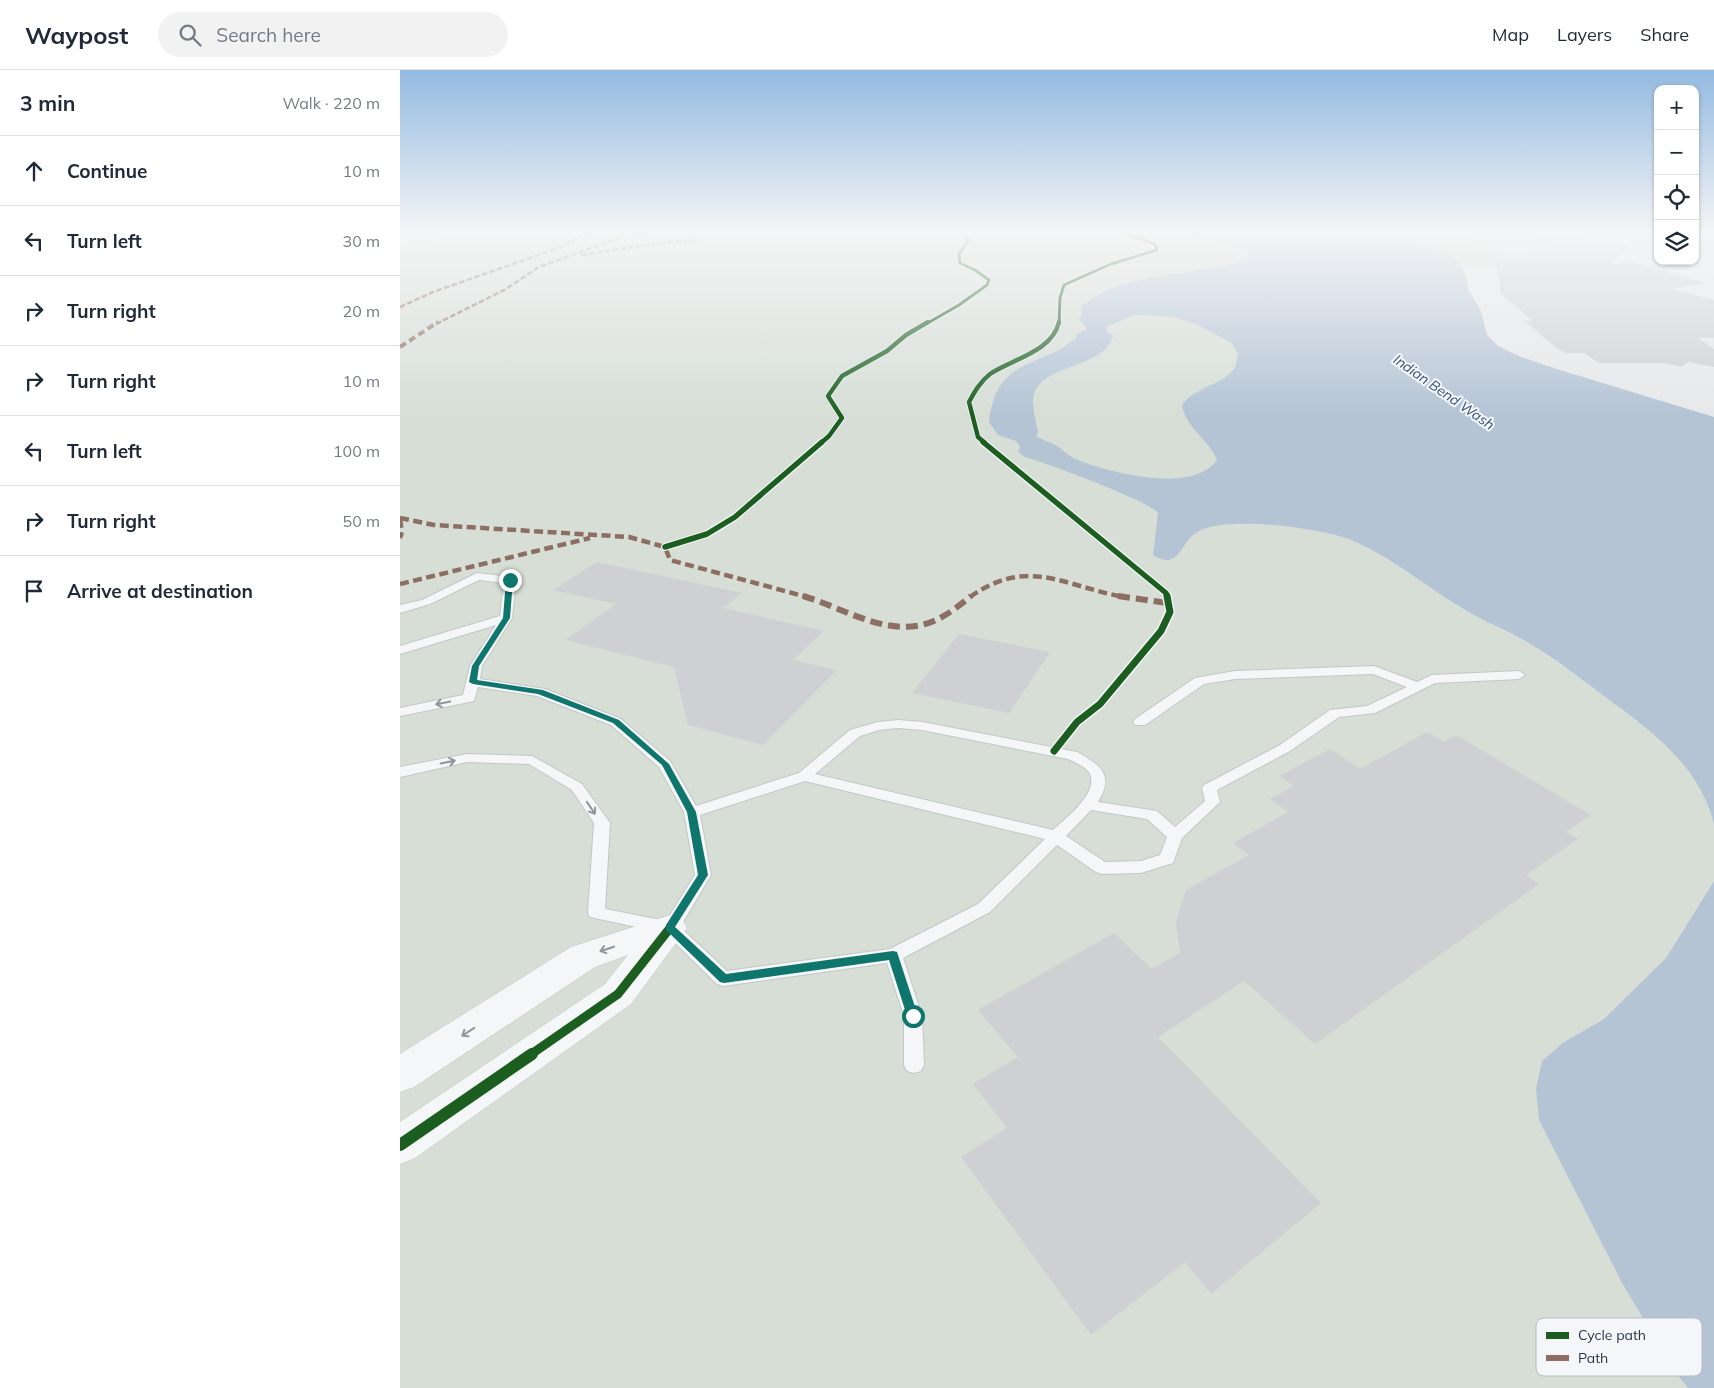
<!DOCTYPE html>
<html lang="en">
<head>
<meta charset="utf-8">
<style>
  body { margin:0; font-family:Mulish,sans-serif; background:#f2f2f3; color:#1f2937 }
  .controls { position:absolute; right:15px; top:15px; display:grid; overflow:hidden; border-radius:10px; box-shadow:0 1px 4px #0004 }
  .controls button { width:45px; height:45px; display:grid; place-items:center; padding:0; border:0; border-bottom:1px solid #e0e1e3; background:#fff; color:#1f2937; font:25px sans-serif }
  .stop { position:absolute; width:15px; height:15px; margin:-11px; border:4px solid #0f766e; border-radius:50%; background:#fff }
  .stop.end { background:#0f766e; border-color:#fff; box-shadow:0 1px 5px #0008 }
  .list { margin:0; padding:0; list-style:none }
  h2 { display:flex; justify-content:space-between; align-items:center; height:65px; margin:0; padding:0 20px; font-size:21px }
  h2 small { font-size:16px; font-weight:400; color:#747a83 }
  .list li { display:grid; grid-template-columns:32px 1fr auto; gap:15px; align-items:center; box-sizing:border-box; height:70px; padding:0 20px; border-top:1px solid #e0e1e3 }
  .list b { display:block; font-size:19px; white-space:nowrap }
  .list em { font-size:16px; font-style:normal; color:#747a83 }
  .icon { flex:none; width:28px; height:28px; fill:none; stroke:currentColor; stroke-width:2; stroke-linecap:round; stroke-linejoin:round }
  .map { position:relative; flex:none; width:1314px; height:1318px; overflow:hidden }
  header { display:flex; align-items:center; gap:30px; box-sizing:border-box; height:70px; padding:0 25px; background:#fff; border-bottom:1px solid #e0e1e3 }
  header strong { font-size:24px }
  nav { display:flex; gap:28px; margin-inline-start:auto; font-size:18px }
  .search { width:350px; height:45px; background:#f2f2f3; display:flex; align-items:center; gap:12px; box-sizing:border-box; padding:0 18px; border-radius:28px; color:#747a83; font-size:19px }
  main { display:flex }
  aside { flex:1; background:#fff }
  .map>svg:first-child { display:block }
  .green { fill:#d6ded6 }
  .water { fill:#b4c4d5; fill-rule:evenodd }
  .building { fill:#ced0d3 }
  .lines { fill:none; stroke-linecap:round; stroke-linejoin:round }
  .lane-casing { stroke:#c4c6c8; stroke-width:2 }
  .street-casing { stroke:#c4c6c8; stroke-width:1 }
  .lane { fill:#f5f6f7; fill-rule:evenodd }
  .street { fill:#f5f6f7; fill-rule:evenodd }
  .quiet-far3 { stroke:#8d6e63; stroke-width:2.5; stroke-dasharray:5.5 2.5; stroke-linecap:butt }
  .quiet-far2 { stroke:#8d6e63; stroke-width:4; stroke-dasharray:7 4; stroke-linecap:butt }
  .quiet-far1 { stroke:#8d6e63; stroke-width:4.5; stroke-dasharray:9 4.5; stroke-linecap:butt }
  .quiet { stroke:#8d6e63; stroke-width:6; stroke-dasharray:12 6; stroke-linecap:butt }
  .cycleway-far5-casing { stroke:#f4f6f9; stroke-width:4.5 }
  .cycleway-far4-casing { stroke:#f4f6f9; stroke-width:6 }
  .cycleway-far3-casing { stroke:#f4f6f9; stroke-width:8 }
  .cycleway-far2-casing { stroke:#f4f6f9; stroke-width:10 }
  .cycleway-far1-casing { stroke:#f4f6f9; stroke-width:12 }
  .cycleway-casing { stroke:#f4f6f9; stroke-width:15 }
  .cycleway-far5 { stroke:#1b5e20; stroke-width:3 }
  .cycleway-far4 { stroke:#1b5e20; stroke-width:4.5 }
  .cycleway-far3 { stroke:#1b5e20; stroke-width:5.5 }
  .cycleway-far2 { stroke:#1b5e20; stroke-width:7 }
  .cycleway-far1 { stroke:#1b5e20; stroke-width:9 }
  .cycleway { stroke:#1b5e20; stroke-width:12 }
  .oneway { stroke:#90959e }
  .route { fill:#0f766e }
  .labels { text-anchor:middle; dominant-baseline:central; stroke-width:4; stroke-linejoin:round; paint-order:stroke }
  .far-water-label { font-size:14px; font-style:italic; fill:#34527a; stroke:#f4f6f9 }
  .key { fill:#f4f6f9; stroke:#b8bcc3; stroke-width:1 }
  .key-label { font-size:14px; fill:#2b3445 }
</style>
</head>
<body>
<header>
<strong>Waypost</strong>
<div class="search"><svg class="icon" aria-label="search" viewBox="0 0 24 24"><circle cx="10" cy="10" r="6"/><path d="M15 15l6 6"/></svg>Search here</div>
<nav><a>Map</a><a>Layers</a><a>Share</a></nav>
</header>
<main>
<aside>
<h2>3 min<small>Walk · 220 m</small></h2>
<ul class="list">
<li><svg class="icon" aria-label="ahead" viewBox="0 0 24 24"><path d="M12 20V5M6 11l6-6 6 6"/></svg><div><b>Continue</b></div><em>10 m</em></li>
<li><svg class="icon" aria-label="left" viewBox="0 0 24 24"><path d="M17 20v-9H6M10 6l-5 5 5 5"/></svg><div><b>Turn left</b></div><em>30 m</em></li>
<li><svg class="icon" aria-label="right" viewBox="0 0 24 24"><path d="M7 20v-9h11M14 6l5 5-5 5"/></svg><div><b>Turn right</b></div><em>20 m</em></li>
<li><svg class="icon" aria-label="right" viewBox="0 0 24 24"><path d="M7 20v-9h11M14 6l5 5-5 5"/></svg><div><b>Turn right</b></div><em>10 m</em></li>
<li><svg class="icon" aria-label="left" viewBox="0 0 24 24"><path d="M17 20v-9H6M10 6l-5 5 5 5"/></svg><div><b>Turn left</b></div><em>100 m</em></li>
<li><svg class="icon" aria-label="right" viewBox="0 0 24 24"><path d="M7 20v-9h11M14 6l5 5-5 5"/></svg><div><b>Turn right</b></div><em>50 m</em></li>
<li><svg class="icon" aria-label="arrive" viewBox="0 0 24 24"><path d="M6 21V4h12l-3 4 3 4H6"/></svg><div><b>Arrive at destination</b></div></li>
</ul>
</aside>
<div class="map">
<svg width="1314" height="1318" viewBox="0 0 1314 1318">
  <rect width="100%" height="100%" fill="#e6e8ea"/>
  <!-- green -->
  <polygon class="green" points="78,161 1082,161 1071,162 1076,171 1099,178 1116,191 1108,196 902,208 928,463 957,472 979,484 1066,541 1126,571 1179,607 1256,665 1285,695 1302,720 1314,755 1314,811 1266,888 1204,949 1164,972 1139,1050 1222,1213 1275,1302 1288,1318 0,1318 0,177"/>
  <!-- water -->
  <g class="water">
    <path d="M794,161H886L991,171L1032,179L1052,186L1059,193L1057,194L1063,200L1067,210L1068,219L1081,241L1087,265L1098,276L1119,286L1147,296L1314,347V755C1300,695 1251,661 1204,626C1179,607 1154,588 1127,572C1108,560 1086,553 1067,541C1030,520 997,491 958,473C938,464 914,460 892,457C869,454 820,450 799,461C779,471 781,502 753,485L758,443C752,432 644,392 625,387L618,382L620,376L616,371L598,365L589,352C595,303 616,299 657,281C664,278 670,271 676,269V264L686,260V256L679,249L682,245L681,236C691,230 701,223 711,219C755,202 804,204 848,189L849,186C844,174 804,170 791,166L788,162ZM735,245L773,247L798,255L832,273L838,284C837,289 836,296 834,299C821,316 796,316 782,335C786,359 808,368 817,390C792,425 708,402 675,389C667,385 661,377 653,374C647,371 642,370 636,366L638,362C636,352 633,340 633,331C635,292 704,301 713,266L706,261V257Z"/>
    <polygon points="1314,811 1314,1318 1288,1318 1275,1302 1222,1213 1139,1050 1136,1019 1142,991 1164,972 1204,949 1266,888"/>
  </g>
  <!-- building -->
  <g class="building">
    <polygon points="1138,163 1229,175 1211,194 1232,192 1306,213 1271,219 1314,230 1314,268 1298,268 1314,279 1314,297 1288,292 1282,297 1264,293 1199,293 1184,283 1166,283 1158,279 1125,251 1133,251 1101,224 1095,185 1152,181 1147,179 1155,179 1136,171"/>
    <polygon points="197,492 342,523 323,538 424,561 393,590 437,600 363,675 288,655 274,597 166,570 216,534 153,520"/>
    <polygon points="559,564 650,582 609,643 512,623"/>
    <polygon points="1027,662 1044,672 1056,665 1191,745 1166,762 1178,769 1126,805 1139,814 915,974 844,911 758,967 921,1133 811,1224 785,1192 691,1265 561,1087 607,1058 573,1014 618,987 578,940 714,863 752,899 780,883 776,852 786,820 849,785 833,773 888,742 870,729 894,716 879,706 930,679 960,699"/>
  </g>
  <g class="lines">
    <defs>
      <path id="lane" d="M77,503L110,507L116,510L112,548L82,596L80,609L145,619L221,649L270,691L296,736L399,703L450,660L478,652L498,650L522,652L677,682C700,695 715,704 698,732L757,741L775,757L805,731L802,718L804,715L880,675L930,640L967,636L1007,617L973,604L835,609L804,614L745,655H735L733,652L735,649L795,608L835,601L974,596L1017,612L1032,605L1119,601L1125,605L1119,609L1035,613L975,643L939,647L890,681L817,720L820,732L782,768L773,793L741,803L702,804L696,802L657,775L590,842L503,888L522,946L524,995L521,1001L514,1003L507,1001L504,995V946L487,893L323,916L317,914L265,863L190,847L188,843L194,753L172,720L129,694L67,692L0,707V697L67,684L132,686L182,714L210,753L205,839L266,851L295,805L284,742L259,697L211,655L137,626L78,617L74,631L0,646V638L63,625L70,596L96,555L0,584V576L100,546L104,513L79,510L30,534L0,543V535L22,530ZM498,658L522,660L668,689C674,692 684,696 688,701C703,720 665,749 653,760L415,704L460,666L479,660ZM405,711L645,769L578,834L490,879L327,901L280,857L311,805L300,745ZM691,740L747,749L767,767L760,785L741,791L705,792L666,766Z"/>
      <polygon id="street" points="270,845 282,849 287,858 231,934 15,1088 0,1094 0,1052 205,914 228,885 195,897 14,1017 0,1022 0,984 171,877"/>
    </defs>
    <!-- lane casing -->
    <use href="#lane" class="lane-casing"/>
    <!-- street casing -->
    <use href="#street" class="street-casing"/>
    <!-- lane -->
    <use href="#lane" class="lane"/>
    <!-- street -->
    <use href="#street" class="street"/>
    <!-- quiet-far3 -->
    <g class="quiet-far3">
      <polyline points="181,185 254,174 298,170"/>
      <polyline points="0,237 33,222 164,176 188,161"/>
      <polyline points="36,254 106,219 139,197 213,170 247,161"/>
    </g>
    <!-- quiet-far2 -->
    <polyline class="quiet-far2" points="0,277 38,252"/>
    <!-- quiet-far1 -->
    <g class="quiet-far1">
      <polyline points="0,448 34,455 229,467 265,477 270,490 407,527"/>
      <polyline points="0,449 2,462 0,468"/>
      <polyline points="0,514 190,468"/>
      <path d="M570,527C628,486 663,516 724,527"/>
    </g>
    <!-- quiet -->
    <g class="quiet">
      <path d="M403,526C445,538 491,571 536,550C549,544 560,535 571,526"/>
      <polyline points="718,526 768,533"/>
    </g>
    <defs>
      <g id="cycleway-far5">
        <polyline points="526,254 559,235 587,215 589,210 575,200 560,193 559,184 568,171 565,161"/>
        <polyline points="659,254 660,228 664,215 711,194 757,180 755,174 726,164 723,161"/>
      </g>
      <g id="cycleway-far4">
        <polyline points="421,373 429,366 442,348 428,326 442,306 487,281 506,265 528,252"/>
        <path d="M585,373L578,367L569,332C575,321 580,312 590,304C612,289 652,282 659,252"/>
      </g>
      <g id="cycleway-far3">
        <polyline points="583,372 766,523 767,527"/>
        <polyline points="265,477 307,464 335,447 422,372"/>
      </g>
      <polyline id="cycleway-far2" points="654,681 677,652 700,634 761,561 770,542 767,526"/>
      <polyline id="cycleway-far1" points="130,985 218,924 270,858"/>
      <polyline id="cycleway" points="0,1075 132,984"/>
    </defs>
    <!-- cycleway-far5 casing -->
    <use href="#cycleway-far5" class="cycleway-far5-casing"/>
    <!-- cycleway-far4 casing -->
    <use href="#cycleway-far4" class="cycleway-far4-casing"/>
    <!-- cycleway-far3 casing -->
    <use href="#cycleway-far3" class="cycleway-far3-casing"/>
    <!-- cycleway-far2 casing -->
    <use href="#cycleway-far2" class="cycleway-far2-casing"/>
    <!-- cycleway-far1 casing -->
    <use href="#cycleway-far1" class="cycleway-far1-casing"/>
    <!-- cycleway casing -->
    <use href="#cycleway" class="cycleway-casing"/>
    <!-- cycleway-far5 -->
    <use href="#cycleway-far5" class="cycleway-far5"/>
    <!-- cycleway-far4 -->
    <use href="#cycleway-far4" class="cycleway-far4"/>
    <!-- cycleway-far3 -->
    <use href="#cycleway-far3" class="cycleway-far3"/>
    <!-- cycleway-far2 -->
    <use href="#cycleway-far2" class="cycleway-far2"/>
    <!-- cycleway-far1 -->
    <use href="#cycleway-far1" class="cycleway-far1"/>
    <!-- cycleway -->
    <use href="#cycleway" class="cycleway"/>
  </g>
  <!-- one-way arrows -->
  <defs><path id="oneway-shaft" d="M-6 0H5M1.5-3L5.5 0L1.5 3" fill="none" stroke-width="1.6" stroke-linecap="round" stroke-linejoin="round" transform="scale(1.25)"/></defs>
  <g class="oneway">
    <use href="#oneway-shaft" transform="translate(43 633) rotate(169)"/>
    <use href="#oneway-shaft" transform="translate(48 692) rotate(-12)"/>
    <use href="#oneway-shaft" transform="translate(191 738) rotate(56)"/>
    <use href="#oneway-shaft" transform="translate(207 879) rotate(162)"/>
    <use href="#oneway-shaft" transform="translate(68 962) rotate(147)"/>
  </g>
  <!-- sky -->
  <linearGradient id="sky" x2="0" y2="1"><stop stop-color="#93bae0"/><stop offset="0.47" stop-color="#f4f5f6"/><stop offset="1" stop-color="#f4f5f6" stop-opacity="0"/></linearGradient>
  <rect width="1314" height="345" fill="url(#sky)"/>
  <!-- route -->
  <polygon class="route" points="110,509 113,510 110,548 79,596 77,610 143,620 219,650 269,694 296,742 308,805 275,857 326,904 493,881 497,882 518,946 517,949 509,949 507,946 489,890 324,913 320,912 266,860 266,855 298,805 287,742 262,695 213,653 138,624 73,614 69,612 72,596 103,548 106,510"/>
  <g class="labels">
    <!-- far-water labels -->
    <g class="far-water-label">
      <text transform="translate(1044 322) rotate(35)">Indian Bend Wash</text>
    </g>
  </g>
  <!-- legend -->
  <rect x="1136" y="1248" width="166" height="58" rx="8" class="key"/>
  <rect x="1146" y="1262" width="23" height="7" fill="#1b5e20"/>
  <rect x="1146" y="1285" width="23" height="6" fill="#8d6e63"/>
  <g class="key-label">
    <text x="1178" y="1270">Cycle path</text>
    <text x="1178" y="1293">Path</text>
  </g>
</svg>
<div class="controls">
<button>+</button>
<button>−</button>
<button><svg class="icon" aria-label="locate" viewBox="0 0 24 24"><circle cx="12" cy="12" r="6"/><path d="M12 2v4M12 18v4M2 12h4M18 12h4"/></svg></button>
<button><svg class="icon" aria-label="layers" viewBox="0 0 24 24"><path d="M12 4l9 5-9 5-9-5zM3 14l9 5 9-5"/></svg></button>
</div>
<div class="stop" style="left:513px;top:946px"></div>
<div class="stop end" style="left:110px;top:510px"></div>
</div>
</main>
</body>
</html>
